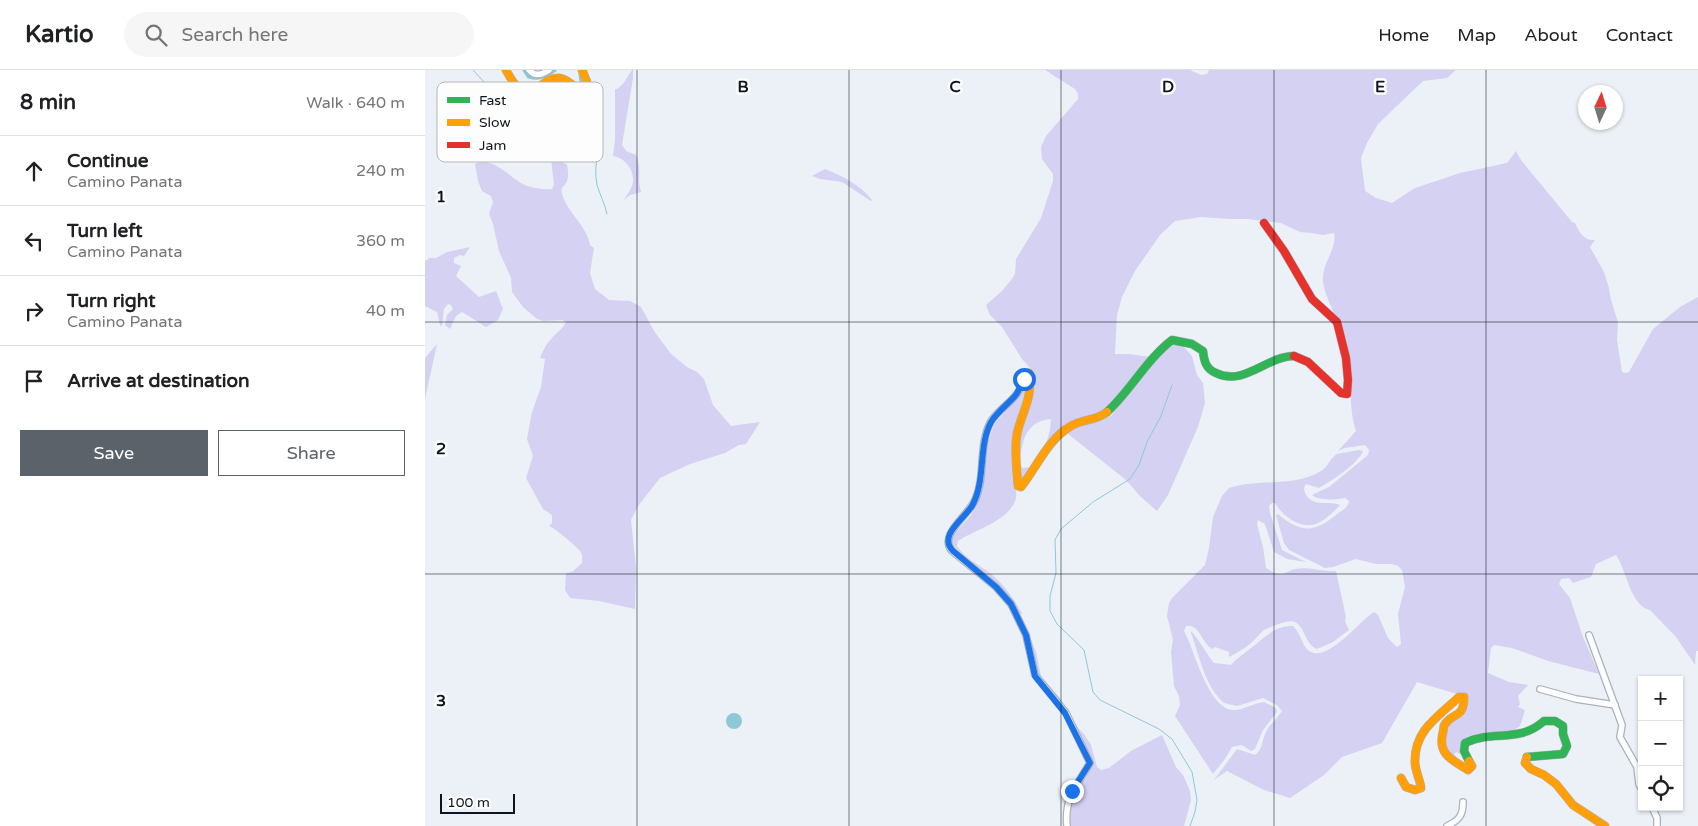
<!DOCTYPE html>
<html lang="en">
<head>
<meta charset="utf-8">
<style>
  body { margin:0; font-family:"Varela Round",sans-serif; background:#f6f6f6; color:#202124 }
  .controls { position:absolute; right:15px; bottom:15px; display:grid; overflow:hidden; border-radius:0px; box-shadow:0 1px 4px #0004 }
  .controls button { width:45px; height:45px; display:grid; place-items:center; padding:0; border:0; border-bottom:1px solid #e0e0e0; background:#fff; color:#202124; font:25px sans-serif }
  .compass { position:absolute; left:1153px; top:15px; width:45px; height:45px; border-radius:50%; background:#fff; box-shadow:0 1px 4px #0004; rotate:4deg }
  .scale { position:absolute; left:15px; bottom:12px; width:75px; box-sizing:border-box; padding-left:5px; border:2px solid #0d151e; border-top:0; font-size:14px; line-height:18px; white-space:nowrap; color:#0d151e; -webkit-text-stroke:4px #fdfdfd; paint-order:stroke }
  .stop { position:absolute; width:15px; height:15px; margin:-11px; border:4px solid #1a73e8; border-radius:50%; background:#fff }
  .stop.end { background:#1a73e8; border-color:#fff; box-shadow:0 1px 5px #0008 }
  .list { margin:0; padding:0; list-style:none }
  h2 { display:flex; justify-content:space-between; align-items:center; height:65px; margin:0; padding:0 20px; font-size:21px }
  h2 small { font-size:16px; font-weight:400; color:#757577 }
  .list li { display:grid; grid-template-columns:32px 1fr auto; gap:15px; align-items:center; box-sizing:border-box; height:70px; padding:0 20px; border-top:1px solid #e0e0e0 }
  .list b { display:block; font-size:19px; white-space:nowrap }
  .list p { margin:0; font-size:16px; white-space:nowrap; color:#757577 }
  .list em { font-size:16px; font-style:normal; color:#757577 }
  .actions { display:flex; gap:10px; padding:15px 20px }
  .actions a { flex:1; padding:11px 0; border:1px solid #5b626a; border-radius:0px; text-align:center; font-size:18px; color:#5b626a }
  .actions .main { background:#5b626a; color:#fff }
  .icon { flex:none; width:28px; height:28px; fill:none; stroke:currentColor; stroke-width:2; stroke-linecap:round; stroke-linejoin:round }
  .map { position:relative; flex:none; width:1273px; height:756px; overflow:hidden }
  header { display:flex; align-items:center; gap:30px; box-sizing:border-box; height:70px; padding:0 25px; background:#fff; border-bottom:1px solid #e0e0e0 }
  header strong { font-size:24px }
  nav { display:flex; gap:28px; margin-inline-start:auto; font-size:18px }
  .search { width:350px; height:45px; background:#f6f6f6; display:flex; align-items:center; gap:12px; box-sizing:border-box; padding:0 18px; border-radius:28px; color:#757577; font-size:19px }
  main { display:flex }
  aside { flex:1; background:#fff }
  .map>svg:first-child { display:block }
  .green { fill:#d4d1f2 }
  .water { fill:#8ec8d7 }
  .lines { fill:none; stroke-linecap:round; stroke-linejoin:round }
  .stream { stroke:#8ec8d7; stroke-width:1 }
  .canal { stroke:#8ec8d7; stroke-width:5 }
  .street-casing { stroke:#acb2b9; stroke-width:8 }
  .fast-casing { stroke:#acb2b9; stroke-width:9 }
  .slow-casing { stroke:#acb2b9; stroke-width:9 }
  .jam-casing { stroke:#acb2b9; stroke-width:9 }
  .street { stroke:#fcfdfe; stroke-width:5.5 }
  .fast { stroke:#30b455; stroke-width:8 }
  .slow { stroke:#ff9f0a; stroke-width:8 }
  .jam { stroke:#e5322d; stroke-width:8 }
  .route { stroke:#1a73e8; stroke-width:6 }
  .grid { fill:none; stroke:#0d151e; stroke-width:1; stroke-opacity:0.55 }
  .key { fill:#fdfdfd; stroke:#b5b7ba; stroke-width:1 }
  .key-label { font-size:14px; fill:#0d151e }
  .grid-label { font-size:16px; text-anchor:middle; font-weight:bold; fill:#0d151e; stroke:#fdfdfd; stroke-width:5; stroke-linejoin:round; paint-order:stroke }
</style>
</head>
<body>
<header>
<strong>Kartio</strong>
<div class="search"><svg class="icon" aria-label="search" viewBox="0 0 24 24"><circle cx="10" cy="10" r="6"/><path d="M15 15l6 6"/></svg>Search here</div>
<nav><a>Home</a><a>Map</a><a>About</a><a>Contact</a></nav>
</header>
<main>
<aside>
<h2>8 min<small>Walk · 640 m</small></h2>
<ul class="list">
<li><svg class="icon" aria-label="ahead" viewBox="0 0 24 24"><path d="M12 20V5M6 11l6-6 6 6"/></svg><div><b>Continue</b><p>Camino Panata</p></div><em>240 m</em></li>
<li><svg class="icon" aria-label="left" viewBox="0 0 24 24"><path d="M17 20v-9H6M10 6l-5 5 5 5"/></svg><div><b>Turn left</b><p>Camino Panata</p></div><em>360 m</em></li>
<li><svg class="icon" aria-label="right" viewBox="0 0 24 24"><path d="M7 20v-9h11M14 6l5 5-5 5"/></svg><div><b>Turn right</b><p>Camino Panata</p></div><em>40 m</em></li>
<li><svg class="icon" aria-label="arrive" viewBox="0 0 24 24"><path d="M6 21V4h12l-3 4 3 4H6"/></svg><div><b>Arrive at destination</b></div></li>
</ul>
<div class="actions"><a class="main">Save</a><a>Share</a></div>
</aside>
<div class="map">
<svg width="1273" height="756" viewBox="0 0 1273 756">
  <rect width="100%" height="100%" fill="#ecf1f7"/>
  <!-- green -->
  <g class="green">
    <path d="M207,0H208V8L197,75L201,81L211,85C217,97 212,110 216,122L205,125L199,130C202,125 207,118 208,112C209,99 200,88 188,86L190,70V19H192L198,14Z"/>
    <path d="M620,0H765L776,5L782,4L784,0H1031L1022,8L998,11L953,54L942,73L936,88L940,121L951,128L967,133L990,118L1035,103L1082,93L1091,81L1096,90L1147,152L1150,153C1154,161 1158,171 1170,170L1165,177L1179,202L1184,218L1186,230L1193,252L1192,270L1197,302L1200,303L1204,302L1228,259L1255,237L1273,227V581H1271L1270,595L1251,567L1225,540C1206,537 1201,499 1191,485L1171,494L1166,507L1148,513L1144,508L1136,509L1134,514L1145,528L1158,567L1174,604L1123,591L1087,578L1069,575L1066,578L1063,603L1084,612L1103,615L1093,626L1095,634L1093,637L1100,640L1095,656L1085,663L1044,667L1037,681L1034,684L1032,682L1029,684L1040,697L1019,680C1016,657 1024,652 1040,637L1032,624L992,612L957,673L917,687L899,705L865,728L839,720L802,701L789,710L812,679L830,685C837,680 837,672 840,664C843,656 852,649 857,641L852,635L838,628L812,636L799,633C779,615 775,587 766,563V561C775,571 781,583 789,593L806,595C811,589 816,586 822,581C837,571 848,555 868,556C876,564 877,574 882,579C899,598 936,549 949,542L953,545L963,568L972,577L976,574L973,544L980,517L977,500L973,496L967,494H951L931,489L908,497L900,498L864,480L859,473L851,445L853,444C875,463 889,463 911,445C916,441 923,438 924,431L920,428C911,430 895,431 887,425L904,417L943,385L944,380L940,375L920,378L913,381L931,361C926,347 926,330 925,315C923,294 916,272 911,251C908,237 899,225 898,211C896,194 913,178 909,163L898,165L886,163L875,162L856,153L822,149H804L776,147L750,151L735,165L710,201L697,227L692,245L690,284H704L725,287L714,302L678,343L646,353L620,377L625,360L626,349C600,351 596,373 595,395L598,398L605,397L618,380L598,413L596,411L592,367L608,306L606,299L597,289L577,257L565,245L561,235L577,221L587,209L590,204L591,189L616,148L628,111V104L617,89L616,77L621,66L653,29V24L650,19Z"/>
    <path d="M131,87L142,95C143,100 144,105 142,111C140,116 135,117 137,124C142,142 162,156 165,175L169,178L165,203L170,219L184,230L205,231L216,237L229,261L246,284L262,297L272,302L279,309L288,335L306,356L335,352L321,374L314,375L300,383L265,394L235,408L213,436L206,450L211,498L210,539L174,531L145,528L140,520L141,503L147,502L157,493C157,489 158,485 155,481C151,476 130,458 124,456L127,453V445L118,439L101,408L108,386L102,369L107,342L116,317L120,289L115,288C118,281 121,274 126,269C131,263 137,260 141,252L137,250L118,251L112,249L98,237L87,222L86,208L74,181L68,154L64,144L68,132L66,126L57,121L53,111L50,94C67,86 82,105 96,113C104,118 119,120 127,119L129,115L126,89Z"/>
    <path d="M400,99C418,106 435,115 447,130L446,131L417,112L395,109L387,106Z"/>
    <polygon points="45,177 39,186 35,185 29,188 29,193 36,196 31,206 54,227 71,221 78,239 73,250 61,257 37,242 31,246 25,259 20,255 22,245 28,239 26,235 23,234 19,239 17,256 15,255 12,242 0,236 0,191 5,188 11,188 22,182"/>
    <polygon points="748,272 757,275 767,286 772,305 778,313 780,333 773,357 743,425 732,441 715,426 701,410 642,363 651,356 686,346 729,290"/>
    <polygon points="12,274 0,329 0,288"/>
    <path d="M602,309L590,412C590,417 592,423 591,428C585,451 551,459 533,471L532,476C540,488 553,494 565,503C580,515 589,529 598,545L594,542L584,527L567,510L526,475L527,467L546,445L554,426L562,375L569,354L593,327Z"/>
    <path d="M934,380L938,381C932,395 906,411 894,418L881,414C878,418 879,420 881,425C890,438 903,430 915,435C909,442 895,455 886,455C872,457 856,444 850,433H847L844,436L845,443L857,480L881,492L862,489L849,482L840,454L833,450L832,454L838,477L841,498C846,501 850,504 856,504C861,504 866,499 871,499C885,496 897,502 911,501L921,547L920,551L924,560L908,572L892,579C880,575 881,558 870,552C863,549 846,557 839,560C834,564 830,570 825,574C819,579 811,583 804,587V582L790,577L787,579C777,573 774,553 761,556L759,561C769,578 783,640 809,640C819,640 828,633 839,632L851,638L852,642L838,660L830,679L826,681L817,675L807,677L800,689L788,704L750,646L755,635L754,626L749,616L746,582L748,570L742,546L744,533L748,527L780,495L784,478L788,447L797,426L804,418C834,408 868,418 896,401C903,397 905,388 912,384Z"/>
    <polygon points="599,552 611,582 616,606 635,628 652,657 659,664 666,675 672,697 676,700 684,698 706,681 737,665 751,697 758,705 765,721 766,730 759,756 644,756 643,742 647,724 661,708 667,694 662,680 647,652 615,608"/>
  </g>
  <!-- water -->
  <circle class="water" cx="309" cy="651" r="8"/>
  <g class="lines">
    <!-- stream -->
    <g class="stream">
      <path d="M48,0L83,38C86,39 91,42 95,41C104,39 119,22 126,16C135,12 141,17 148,23"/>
      <path d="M164,36C167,40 171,45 172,49C179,68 167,93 172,115C175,125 180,134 182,144"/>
      <polyline points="747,315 736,346 722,372 714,395 705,409 668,432 636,459 630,470 631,503 625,526 625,541 632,554 659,580 668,622 675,630 734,659 747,669 767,702 772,730 770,742 765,756"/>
    </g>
    <!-- canal -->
    <g class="canal">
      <path d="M100,0L104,6C114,9 120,6 129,0"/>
      <polyline points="155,19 157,12 156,5"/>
    </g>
    <defs>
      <g id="street">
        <path d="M104,0C110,7 117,5 124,0"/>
        <path d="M604,303C599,310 596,319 590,326C583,334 572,342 566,351C553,375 561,406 550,430C543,446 513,465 527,481L571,517L586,534L601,565L610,605L641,643L665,693C652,715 639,728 642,756"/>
        <polyline points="1164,565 1197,655 1195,667 1212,697 1214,714 1217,720"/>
        <polyline points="1115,619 1151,629 1190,635"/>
        <polyline points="1227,737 1232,748 1232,756"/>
        <path d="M1022,756C1034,750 1038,746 1038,732"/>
      </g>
      <g id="fast">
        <path d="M682,342C706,320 721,290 747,270L767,274L778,281C779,291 781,299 791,303C818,317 842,286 869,286"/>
        <path d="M1044,691L1039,681L1040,673C1069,659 1093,674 1119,651H1130L1138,656V664L1142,676L1138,684L1102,687"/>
      </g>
      <g id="slow">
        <path d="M81,0C106,47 112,6 134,8C144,9 151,20 160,25L163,23L162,12L157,0"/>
        <path d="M604,303C608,329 597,341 592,364C589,377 592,402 593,416L596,417C612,397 623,369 646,356C657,349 671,351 682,342"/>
        <polyline points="1102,687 1100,693 1106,699 1119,705 1131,714 1148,735 1180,756"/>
        <path d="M976,708L981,717L990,720L996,718C995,709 990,701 990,692C989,660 1014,646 1034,627H1039C1039,649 1028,642 1020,654C1018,656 1019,659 1018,662C1012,684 1027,690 1043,700L1047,696L1044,691"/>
      </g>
      <polyline id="jam" points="839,153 859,181 887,229 912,252 921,288 923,310 922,324 916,323 883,292 869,286"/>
    </defs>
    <!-- street casing -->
    <use href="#street" class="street-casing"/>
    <!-- fast casing -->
    <use href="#fast" class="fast-casing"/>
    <!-- slow casing -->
    <use href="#slow" class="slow-casing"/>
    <!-- jam casing -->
    <use href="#jam" class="jam-casing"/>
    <!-- street -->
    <use href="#street" class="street"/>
    <!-- fast -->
    <use href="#fast" class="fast"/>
    <!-- slow -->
    <use href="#slow" class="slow"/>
    <!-- jam -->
    <use href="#jam" class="jam"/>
  </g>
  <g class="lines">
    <!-- route -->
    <path class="route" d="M599,309C596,315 594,321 590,326C583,334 572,342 566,352C553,376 561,409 548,434C541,448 512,465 528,481L571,517L586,534L601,565L610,606L640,643L665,693L647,721"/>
  </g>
  <!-- grid -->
  <path class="grid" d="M212,0V756M424,0V756M636,0V756M849,0V756M1061,0V756M0,252H1273M0,504H1273"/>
  <!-- legend -->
  <rect x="12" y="12" width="166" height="80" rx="8" class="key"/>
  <rect x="22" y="27" width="23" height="6" fill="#30b455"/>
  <rect x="22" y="49" width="23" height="7" fill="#ff9f0a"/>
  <rect x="22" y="72" width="23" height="6" fill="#e5322d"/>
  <g class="key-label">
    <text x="54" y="35">Fast</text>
    <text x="54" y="57">Slow</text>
    <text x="54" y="80">Jam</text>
  </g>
  <g class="grid-label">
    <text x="318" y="22">B</text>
    <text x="530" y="22">C</text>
    <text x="743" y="22">D</text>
    <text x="955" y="22">E</text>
    <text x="16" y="132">1</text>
    <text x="16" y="384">2</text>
    <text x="16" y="636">3</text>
  </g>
</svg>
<div class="controls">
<button>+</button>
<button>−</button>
<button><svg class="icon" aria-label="locate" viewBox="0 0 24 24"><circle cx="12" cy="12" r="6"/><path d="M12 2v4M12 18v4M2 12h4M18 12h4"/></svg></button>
</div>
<svg class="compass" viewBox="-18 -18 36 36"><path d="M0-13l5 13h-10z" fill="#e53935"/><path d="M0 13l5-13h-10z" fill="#757577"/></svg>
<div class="scale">100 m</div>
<div class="stop" style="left:599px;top:309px"></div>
<div class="stop end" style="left:647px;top:721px"></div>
</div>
</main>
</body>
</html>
